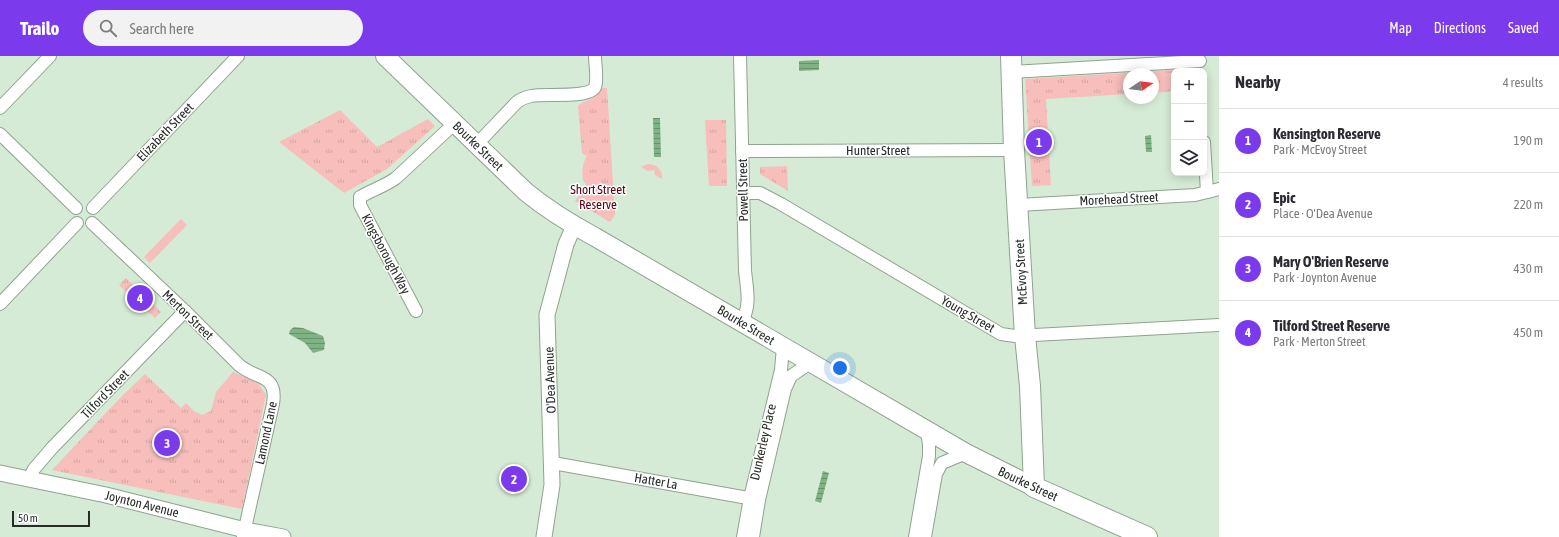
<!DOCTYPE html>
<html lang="en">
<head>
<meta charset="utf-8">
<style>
  body { margin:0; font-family:"Asap Condensed",sans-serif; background:#f2f2f3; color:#2b2b33 }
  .controls { position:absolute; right:12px; top:12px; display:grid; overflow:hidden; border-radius:8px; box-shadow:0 2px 10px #0003 }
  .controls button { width:36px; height:36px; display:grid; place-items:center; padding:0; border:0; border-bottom:1px solid #e1e1e2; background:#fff; color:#2b2b33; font:20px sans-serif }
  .compass { position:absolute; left:1123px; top:12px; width:36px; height:36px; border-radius:50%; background:#fff; box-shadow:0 2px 10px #0003; rotate:77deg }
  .scale { position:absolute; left:12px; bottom:10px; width:78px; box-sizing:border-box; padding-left:4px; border:2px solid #252d25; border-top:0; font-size:11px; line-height:14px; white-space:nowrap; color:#252d25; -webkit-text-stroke:3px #fff; paint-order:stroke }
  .you { position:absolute; left:840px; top:312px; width:14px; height:14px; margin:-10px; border:3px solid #fff; border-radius:50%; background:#1a73e8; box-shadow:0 0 0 6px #1a73e833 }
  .badge { display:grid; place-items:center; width:26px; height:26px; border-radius:50%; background:#7c3aed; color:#fff; font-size:13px; font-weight:700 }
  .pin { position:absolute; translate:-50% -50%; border:2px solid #fff; box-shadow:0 1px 4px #0006 }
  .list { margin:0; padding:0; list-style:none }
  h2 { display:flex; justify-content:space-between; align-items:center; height:52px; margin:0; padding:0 16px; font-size:17px }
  h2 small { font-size:13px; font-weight:400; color:#7c7c81 }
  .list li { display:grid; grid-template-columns:26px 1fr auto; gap:12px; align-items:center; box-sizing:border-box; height:64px; padding:0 16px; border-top:1px solid #e1e1e2 }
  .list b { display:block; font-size:15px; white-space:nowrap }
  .list p { margin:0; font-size:13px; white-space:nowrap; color:#7c7c81 }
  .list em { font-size:13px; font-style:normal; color:#7c7c81 }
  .icon { flex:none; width:22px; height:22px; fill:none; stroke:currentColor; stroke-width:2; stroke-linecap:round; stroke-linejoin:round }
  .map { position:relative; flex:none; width:1219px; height:481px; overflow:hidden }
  header { display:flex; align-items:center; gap:24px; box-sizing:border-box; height:56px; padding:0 20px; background:#7c3aed; color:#fff }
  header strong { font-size:19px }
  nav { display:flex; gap:22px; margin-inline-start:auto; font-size:14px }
  .search { width:280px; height:36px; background:#f2f2f3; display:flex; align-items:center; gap:10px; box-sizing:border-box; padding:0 14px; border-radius:22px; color:#7c7c81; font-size:15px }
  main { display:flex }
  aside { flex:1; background:#fff }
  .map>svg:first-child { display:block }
  .green { fill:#f7bebb }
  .park { fill:url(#park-tufts) }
  .water { fill:url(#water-rules) }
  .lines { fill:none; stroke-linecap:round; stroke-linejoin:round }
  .minor-casing { stroke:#8fa38f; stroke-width:14 }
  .tertiary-casing { stroke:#8fa38f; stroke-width:17 }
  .secondary-casing { stroke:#8fa38f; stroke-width:20 }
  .primary-casing { stroke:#8fa38f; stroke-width:22 }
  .minor { stroke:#fff; stroke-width:12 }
  .tertiary { stroke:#fff; stroke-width:15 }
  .secondary { stroke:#fff; stroke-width:18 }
  .primary { stroke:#fff; stroke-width:20 }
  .labels { text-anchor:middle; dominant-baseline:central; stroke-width:3; stroke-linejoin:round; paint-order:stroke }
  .street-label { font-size:13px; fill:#252d25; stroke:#fff }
  .park-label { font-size:13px; fill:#5a010e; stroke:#fff }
</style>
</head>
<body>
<header>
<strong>Trailo</strong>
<div class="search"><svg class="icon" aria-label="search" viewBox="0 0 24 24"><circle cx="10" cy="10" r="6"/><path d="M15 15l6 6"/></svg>Search here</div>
<nav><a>Map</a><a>Directions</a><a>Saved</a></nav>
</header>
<main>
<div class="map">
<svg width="1219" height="481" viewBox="0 0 1219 481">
  <defs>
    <pattern id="park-tufts" width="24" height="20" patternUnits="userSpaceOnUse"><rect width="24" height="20" fill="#f7bebb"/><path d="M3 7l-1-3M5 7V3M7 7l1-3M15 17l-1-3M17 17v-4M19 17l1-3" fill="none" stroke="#d4a4a1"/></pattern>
    <pattern id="water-rules" width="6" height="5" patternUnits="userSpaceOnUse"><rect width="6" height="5" fill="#80b383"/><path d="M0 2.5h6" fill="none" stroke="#69926b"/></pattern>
  </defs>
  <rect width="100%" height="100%" fill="#d5ebd5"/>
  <!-- green -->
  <g class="green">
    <path d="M647,108C657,108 663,114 662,123L655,119L654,114L648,115L641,111Z"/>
    <polygon points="181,163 187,169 150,207 144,201"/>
  </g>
  <!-- park -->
  <g class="park">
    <polygon points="1192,13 1192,15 1174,15 1174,35 1153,37 1153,18 1129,18 1129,38 1046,43 1051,129 1032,130 1025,23"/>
    <path d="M601,32H607L615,159L610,166L575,145L586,129C580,121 582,108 587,100L582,97L578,50L580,48L595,41Z"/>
    <polygon points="340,54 377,91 428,63 435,70 387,113 344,137 279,86"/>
    <polygon points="705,64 726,64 727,130 709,130"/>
    <polygon points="787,110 788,135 760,118 760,111"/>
    <polygon points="126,222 161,256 155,262 119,229"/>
    <polygon points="233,316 259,328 266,339 242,453 52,414 119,343 145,318 181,352 186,347 194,355 202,359 211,355 216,336"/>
  </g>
  <!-- water -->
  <g class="water">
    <polygon points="819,4 819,14 799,15 799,5"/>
    <polygon points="653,62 660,62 661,101 654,101"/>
    <polygon points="1151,79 1152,96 1146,96 1145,80"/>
    <polygon points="294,271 303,272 323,280 325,287 324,294 313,297 305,287 289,278 290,274"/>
    <polygon points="823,415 829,417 821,447 815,445"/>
  </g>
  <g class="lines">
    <defs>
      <g id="minor">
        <path d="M740,0L745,215C747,234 751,248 742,266"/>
        <polyline points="1011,16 1200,5"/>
        <polyline points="0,52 50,0"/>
        <polyline points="0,78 76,152"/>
        <polyline points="1204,86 1207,136"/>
        <path d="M477,88L517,46C521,43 526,41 531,40C544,37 589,43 595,31C598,23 595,9 595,0"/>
        <polyline points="742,95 1014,94"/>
        <polyline points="743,137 760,137 781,148 1001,278 1015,280 1219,269"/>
        <polyline points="1018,149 1195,139 1219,133"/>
        <polyline points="93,152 238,0"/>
        <path d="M92,167L185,255L239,309C256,324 278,317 273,348L243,481"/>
        <polyline points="0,248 77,167"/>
        <path d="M416,255L360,149V141C372,134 385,130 396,122L455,67"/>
        <polyline points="553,407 759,444"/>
        <polyline points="29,423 34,413 52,392 185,255"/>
        <polyline points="743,481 750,442 781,314 783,291"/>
        <polyline points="753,481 759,444 785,333 791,320 810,307"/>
        <polyline points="915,481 929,400 929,389 927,375"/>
        <polyline points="925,481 936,418 942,407 966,397"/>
      </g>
      <g id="tertiary">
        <polyline points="0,417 106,439 245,474 283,481"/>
        <polyline points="544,481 552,429 547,259 566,188 574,170"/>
      </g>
      <path id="secondary" d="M385,0L526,136C548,154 571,168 595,181L966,397L1034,431"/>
      <polyline id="primary" points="1011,0 1014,94 1025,280 1030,330 1034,431 1147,481"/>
    </defs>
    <!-- minor casing -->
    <use href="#minor" class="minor-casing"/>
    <!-- tertiary casing -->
    <use href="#tertiary" class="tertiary-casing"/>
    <!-- secondary casing -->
    <use href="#secondary" class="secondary-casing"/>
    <!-- primary casing -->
    <use href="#primary" class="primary-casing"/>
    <!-- minor -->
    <use href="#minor" class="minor"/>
    <!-- tertiary -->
    <use href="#tertiary" class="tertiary"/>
    <!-- secondary -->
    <use href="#secondary" class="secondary"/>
    <!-- primary -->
    <use href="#primary" class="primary"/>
  </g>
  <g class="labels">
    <!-- street labels -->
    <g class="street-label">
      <text transform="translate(165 76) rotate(-46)">Elizabeth Street</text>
      <text transform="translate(478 90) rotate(44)">Bourke Street</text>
      <text x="878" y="94">Hunter Street</text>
      <text transform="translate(743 134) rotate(-91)">Powell Street</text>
      <text transform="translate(1119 143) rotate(-3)">Morehead Street</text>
      <text transform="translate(386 198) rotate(62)">Kingsborough Way</text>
      <text transform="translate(1021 216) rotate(-93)">McEvoy Street</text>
      <text transform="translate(968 258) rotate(30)">Young Street</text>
      <text transform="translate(188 259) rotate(44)">Merton Street</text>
      <text transform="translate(746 269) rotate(31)">Bourke Street</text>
      <text transform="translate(550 324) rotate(-92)">O'Dea Avenue</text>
      <text transform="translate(105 338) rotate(-46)">Tilford Street</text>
      <text transform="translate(266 377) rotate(-78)">Lamond Lane</text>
      <text transform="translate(763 386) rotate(-77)">Dunkerley Place</text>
      <text transform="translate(656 425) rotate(10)">Hatter La</text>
      <text transform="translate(1028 428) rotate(25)">Bourke Street</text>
      <text transform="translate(142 448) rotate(14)">Joynton Avenue</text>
    </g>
    <!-- park labels -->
    <g class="park-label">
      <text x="598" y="133">Short Street<tspan x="598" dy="15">Reserve</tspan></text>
    </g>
  </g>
</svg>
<div class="controls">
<button>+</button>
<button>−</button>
<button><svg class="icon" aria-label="layers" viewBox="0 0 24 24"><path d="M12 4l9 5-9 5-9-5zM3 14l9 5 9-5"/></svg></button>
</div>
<svg class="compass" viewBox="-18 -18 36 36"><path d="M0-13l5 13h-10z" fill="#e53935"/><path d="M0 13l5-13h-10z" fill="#7c7c81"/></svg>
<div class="scale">50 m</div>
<div class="you"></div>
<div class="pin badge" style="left:1039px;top:86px">1</div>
<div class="pin badge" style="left:514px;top:423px">2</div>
<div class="pin badge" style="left:167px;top:387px">3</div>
<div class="pin badge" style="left:140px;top:242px">4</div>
</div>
<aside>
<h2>Nearby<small>4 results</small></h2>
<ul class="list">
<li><span class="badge">1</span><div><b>Kensington Reserve</b><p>Park · McEvoy Street</p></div><em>190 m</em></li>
<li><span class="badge">2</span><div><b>Epic</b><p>Place · O'Dea Avenue</p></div><em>220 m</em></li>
<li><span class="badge">3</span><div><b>Mary O'Brien Reserve</b><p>Park · Joynton Avenue</p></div><em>430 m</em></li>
<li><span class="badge">4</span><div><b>Tilford Street Reserve</b><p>Park · Merton Street</p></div><em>450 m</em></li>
</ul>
</aside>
</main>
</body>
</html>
